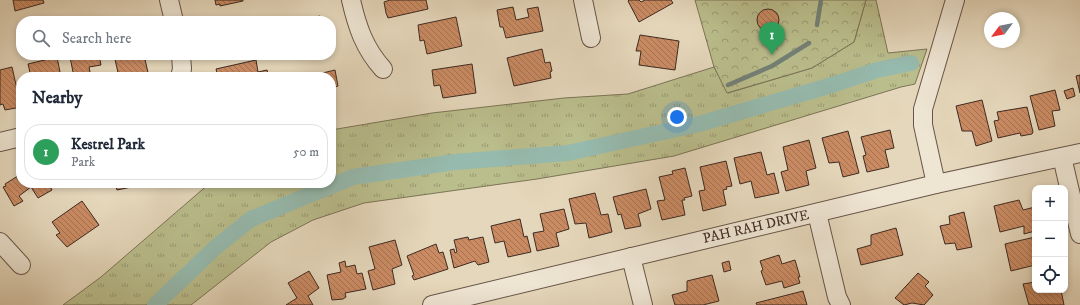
<!DOCTYPE html>
<html lang="en">
<head>
<meta charset="utf-8">
<style>
  body { margin:0; font-family:"IM FELL DW Pica",serif; background:#f2f2f3; color:#1f2937 }
  .controls { position:absolute; right:12px; bottom:12px; display:grid; overflow:hidden; border-radius:8px; box-shadow:0 2px 6px #0003 }
  .controls button { width:36px; height:36px; display:grid; place-items:center; padding:0; border:0; border-bottom:1px solid #e0e1e3; background:#fff; color:#1f2937; font:20px sans-serif }
  .compass { position:absolute; left:984px; top:12px; width:36px; height:36px; border-radius:50%; background:#fff; box-shadow:0 2px 6px #0003; rotate:238deg }
  .you { position:absolute; left:677px; top:117px; width:14px; height:14px; margin:-10px; border:3px solid #fff; border-radius:50%; background:#1a73e8; box-shadow:0 0 0 6px #1a73e833 }
  .badge { display:grid; place-items:center; width:26px; height:26px; border-radius:50%; background:#0f766e; color:#fff; font-size:13px; font-weight:700 }
  .pin { position:absolute; translate:-50% -33px; filter:drop-shadow(0 1px 2px #0008) }
  .pin::after { content:''; position:absolute; top:21px; width:14px; height:12px; background:inherit; clip-path:polygon(0 0,100% 0,50% 100%) }
  .list { margin:0; padding:0; list-style:none }
  h2 { display:flex; justify-content:space-between; align-items:center; height:52px; margin:0; padding:0 16px; font-size:17px }
  h2 small { font-size:13px; font-weight:400; color:#747a83 }
  .list li { display:grid; grid-template-columns:26px 1fr auto; gap:12px; align-items:center; box-sizing:border-box; height:56px; margin:0 8px 8px; padding:0 8px; border:1px solid #e0e1e3; border-radius:16px }
  .list b { display:block; font-size:15px; white-space:nowrap }
  .list p { margin:0; font-size:13px; white-space:nowrap; color:#747a83 }
  .list em { font-size:13px; font-style:normal; color:#747a83 }
  .icon { flex:none; width:22px; height:22px; fill:none; stroke:currentColor; stroke-width:2; stroke-linecap:round; stroke-linejoin:round }
  .map { position:relative; flex:none; width:1080px; height:305px; overflow:hidden }
  .search { position:absolute; background:#fff; box-shadow:0 2px 6px #0003; left:16px; top:16px; width:320px; height:44px; display:flex; align-items:center; gap:10px; box-sizing:border-box; padding:0 14px; border-radius:16px; color:#747a83; font-size:15px }
  .panel { position:absolute; background:#fff; box-shadow:0 2px 6px #0003; left:16px; top:72px; width:320px; height:116px; border-radius:16px }
  .map>svg:first-child { display:block }
  .grass { fill:url(#grass-tufts); stroke:#7c7457 }
  .park { fill:url(#park-crowns); stroke:#7c7457 }
  .lines { fill:none; stroke-linecap:round; stroke-linejoin:round }
  .stream { stroke:#738076; stroke-width:4.5 }
  .canal { stroke:#96baae; stroke-width:16 }
  .building { fill:url(#building-back-hatch); stroke:#3e2a22 }
  .street-casing { stroke:#685548; stroke-width:20 }
  .street { stroke:#eee5d3; stroke-width:18 }
  .labels { text-anchor:middle; dominant-baseline:central; stroke-width:3; stroke-linejoin:round; paint-order:stroke }
  .street-label { font-size:14px; fill:#3e2a22; stroke:#eee5d3 }
</style>
</head>
<body>
<div class="map">
<svg width="1080" height="305" viewBox="0 0 1080 305">
  <defs>
    <pattern id="grass-tufts" width="24" height="20" patternUnits="userSpaceOnUse"><rect width="24" height="20" fill="#babd8c"/><path d="M3 7l-1-3M5 7V3M7 7l1-3M15 17l-1-3M17 17v-4M19 17l1-3" fill="none" stroke="#999a72"/></pattern>
    <pattern id="park-crowns" width="20" height="18" patternUnits="userSpaceOnUse"><rect width="20" height="18" fill="#babd8c"/><path d="M2 6a3 3 0 1 1 6 0M12 15a3 3 0 1 1 6 0" fill="none" stroke="#999a72"/></pattern>
    <pattern id="building-back-hatch" width="6" height="6" patternUnits="userSpaceOnUse"><rect width="6" height="6" fill="#ca8b63"/><path d="M-1 5l2 2M0 0l6 6M5-1l2 2" fill="none" stroke="#a57251"/></pattern>
  </defs>
  <rect width="100%" height="100%" fill="#e5d7bb"/>
  <filter id="stains"><feTurbulence type="fractalNoise" baseFrequency=".005" numOctaves="4"/><feColorMatrix values="0 0 0 0 .2 0 0 0 0 .09 0 0 0 0 .02 0 0 0 .5 -.17"/></filter>
  <radialGradient id="worn" r=".72"><stop offset=".6" stop-color="#630" stop-opacity="0"/><stop offset="1" stop-color="#630" stop-opacity=".3"/></radialGradient>
  <!-- grass -->
  <polygon class="grass" points="866,0 876,0 888,53 927,49 915,84 901,87 674,156 537,179 364,203 313,220 271,242 191,305 63,305 101,277 210,183 331,183 331,130 432,113 564,98 628,94 714,67 728,93 812,68 854,42"/>
  <!-- park -->
  <polygon class="park" points="695,0 866,0 854,42 812,68 727,93 714,67"/>
  <g class="lines">
    <!-- stream -->
    <g class="stream">
      <polyline points="817,25 821,0"/>
      <polyline points="728,85 772,66 809,43"/>
    </g>
    <!-- canal -->
    <polyline class="canal" points="155,305 216,247 251,219 353,177 455,162 568,153 699,124 832,85 877,70 911,63"/>
  </g>
  <!-- building -->
  <g class="building">
    <polygon points="13,0 43,0 44,3 15,11"/>
    <polygon points="215,0 243,0 243,1 220,6 220,4 216,5"/>
    <polygon points="426,0 428,9 388,18 386,13 384,2 390,0"/>
    <polygon points="629,0 639,0 641,2 645,0 671,0 673,3 639,22 628,1"/>
    <polygon points="513,7 516,20 529,17 527,9 538,7 543,31 506,38 503,27 500,27 497,10"/>
    <circle cx="768" cy="20" r="11"/>
    <polygon points="320,16 322,21 298,21"/>
    <polygon points="456,17 462,46 427,54 424,40 420,41 418,25"/>
    <polygon points="640,35 679,41 675,70 639,65 641,51 636,51"/>
    <polygon points="542,49 545,63 550,62 552,71 550,72 551,78 514,86 507,58"/>
    <polygon points="80,55 99,55 101,65 89,67 91,77 74,77 70,57"/>
    <polygon points="114,55 144,55 149,77 119,77"/>
    <polygon points="57,57 61,77 31,77 28,64"/>
    <polygon points="256,60 258,72 267,70 269,77 218,77 216,69"/>
    <polygon points="472,64 476,93 443,98 440,85 434,86 432,70"/>
    <polygon points="12,67 21,107 5,110 3,104 0,105 0,70"/>
    <polygon points="335,70 338,86 332,88 335,101 331,102 331,77 306,77"/>
    <polygon points="1080,75 1080,93 1076,76"/>
    <polygon points="1073,88 1075,96 1067,99 1064,91"/>
    <polygon points="1055,90 1060,110 1052,111 1055,126 1039,130 1030,96"/>
    <polygon points="982,100 992,141 976,146 972,131 962,131 956,106"/>
    <polygon points="1027,107 1033,132 1032,134 1021,136 1020,133 998,138 994,121 999,120 997,112"/>
    <polygon points="890,130 894,148 885,150 889,167 867,172 863,156 866,155 861,137"/>
    <polygon points="848,131 859,173 843,177 839,162 829,163 822,138"/>
    <polygon points="809,140 816,168 806,171 809,185 786,191 781,172 788,170 783,147"/>
    <polygon points="761,152 767,175 774,173 779,193 755,198 751,181 740,184 734,158"/>
    <polygon points="726,161 732,186 726,187 727,189 723,190 726,205 703,211 699,191 705,190 700,167"/>
    <polygon points="685,168 692,196 684,198 685,200 682,200 685,215 662,220 657,201 665,200 659,177 673,174 672,171"/>
    <polygon points="21,174 21,183 48,183 52,190 38,198 31,187 19,196 23,201 14,206 3,187 6,186 5,184"/>
    <polygon points="115,183 146,183 146,184 117,190"/>
    <polygon points="646,189 651,209 638,214 641,226 625,229 621,214 618,215 613,197"/>
    <polygon points="595,193 601,215 608,214 612,232 589,238 586,223 575,224 569,199"/>
    <polygon points="1019,200 1023,210 1035,207 1035,231 1024,234 1024,226 1000,232 994,206"/>
    <polygon points="82,201 99,225 67,247 56,235 60,233 52,222"/>
    <polygon points="564,209 569,229 556,233 559,246 537,251 533,233 544,231 540,214"/>
    <polygon points="964,212 972,247 957,250 955,243 945,244 940,226 950,224 949,216"/>
    <polygon points="520,219 524,237 527,236 531,252 508,257 504,241 495,243 491,226"/>
    <polygon points="896,228 903,255 861,265 857,249 871,245 871,235"/>
    <polygon points="468,237 469,240 483,237 489,262 478,265 475,261 454,268 450,250 454,249 455,253 457,252 454,240"/>
    <polygon points="1035,237 1035,265 1011,271 1005,244"/>
    <polygon points="395,240 402,265 392,269 395,284 373,290 368,271 375,269 369,247"/>
    <polygon points="436,244 439,253 443,252 448,269 414,280 412,276 414,275 407,256"/>
    <polygon points="779,255 782,264 795,260 800,277 798,277 800,283 784,288 782,281 766,285 761,271 763,270 760,261"/>
    <polygon points="345,261 346,267 355,265 357,274 362,273 366,289 345,293 346,297 343,299 332,300 327,275 341,272 339,263"/>
    <polygon points="729,261 731,270 724,272 722,263"/>
    <polygon points="309,271 319,288 308,296 313,305 286,305 297,298 288,283"/>
    <polygon points="918,273 929,282 925,286 933,295 924,305 912,303 904,305 895,298"/>
    <polygon points="712,275 719,301 703,305 675,305 672,295 687,291 687,281"/>
    <polygon points="1035,282 1035,290 1061,290 1064,305 1029,305 1023,284"/>
    <polygon points="803,291 807,305 757,305 756,303"/>
  </g>
  <g class="lines">
    <defs>
      <g id="street">
        <polyline points="169,0 174,21"/>
        <path d="M351,0C357,26 364,48 383,69"/>
        <polyline points="583,0 591,38"/>
        <polyline points="180,77 182,69 181,55"/>
        <polyline points="0,142 21,137"/>
        <polyline points="1062,157 1080,234"/>
        <polyline points="936,184 923,125 923,109 955,0"/>
        <polyline points="817,213 837,297 841,305"/>
        <polyline points="0,242 21,265"/>
        <polyline points="631,257 643,305"/>
        <polyline points="432,305 936,184 1080,153"/>
      </g>
    </defs>
    <!-- street casing -->
    <use href="#street" class="street-casing"/>
    <!-- street -->
    <use href="#street" class="street"/>
  </g>
  <g class="labels">
    <!-- street labels -->
    <g class="street-label">
      <text transform="translate(756 227) rotate(-13)">PAH RAH DRIVE</text>
    </g>
  </g>
  <rect width="100%" height="100%" filter="url(#stains)"/>
  <rect width="100%" height="100%" fill="url(#worn)"/>
</svg>
<div class="controls">
<button>+</button>
<button>−</button>
<button><svg class="icon" aria-label="locate" viewBox="0 0 24 24"><circle cx="12" cy="12" r="6"/><path d="M12 2v4M12 18v4M2 12h4M18 12h4"/></svg></button>
</div>
<svg class="compass" viewBox="-18 -18 36 36"><path d="M0-13l5 13h-10z" fill="#e53935"/><path d="M0 13l5-13h-10z" fill="#747a83"/></svg>
<div class="you"></div>
<div class="pin badge" style="left:772px;top:55px;background:#2e9e5b">1</div>
<div class="search"><svg class="icon" aria-label="search" viewBox="0 0 24 24"><circle cx="10" cy="10" r="6"/><path d="M15 15l6 6"/></svg>Search here</div>
<section class="panel">
<h2>Nearby<small></small></h2>
<ul class="list">
<li><span class="badge" style="background:#2e9e5b">1</span><div><b>Kestrel Park</b><p>Park</p></div><em>50 m</em></li>
</ul>
</section>
</div>
</body>
</html>
